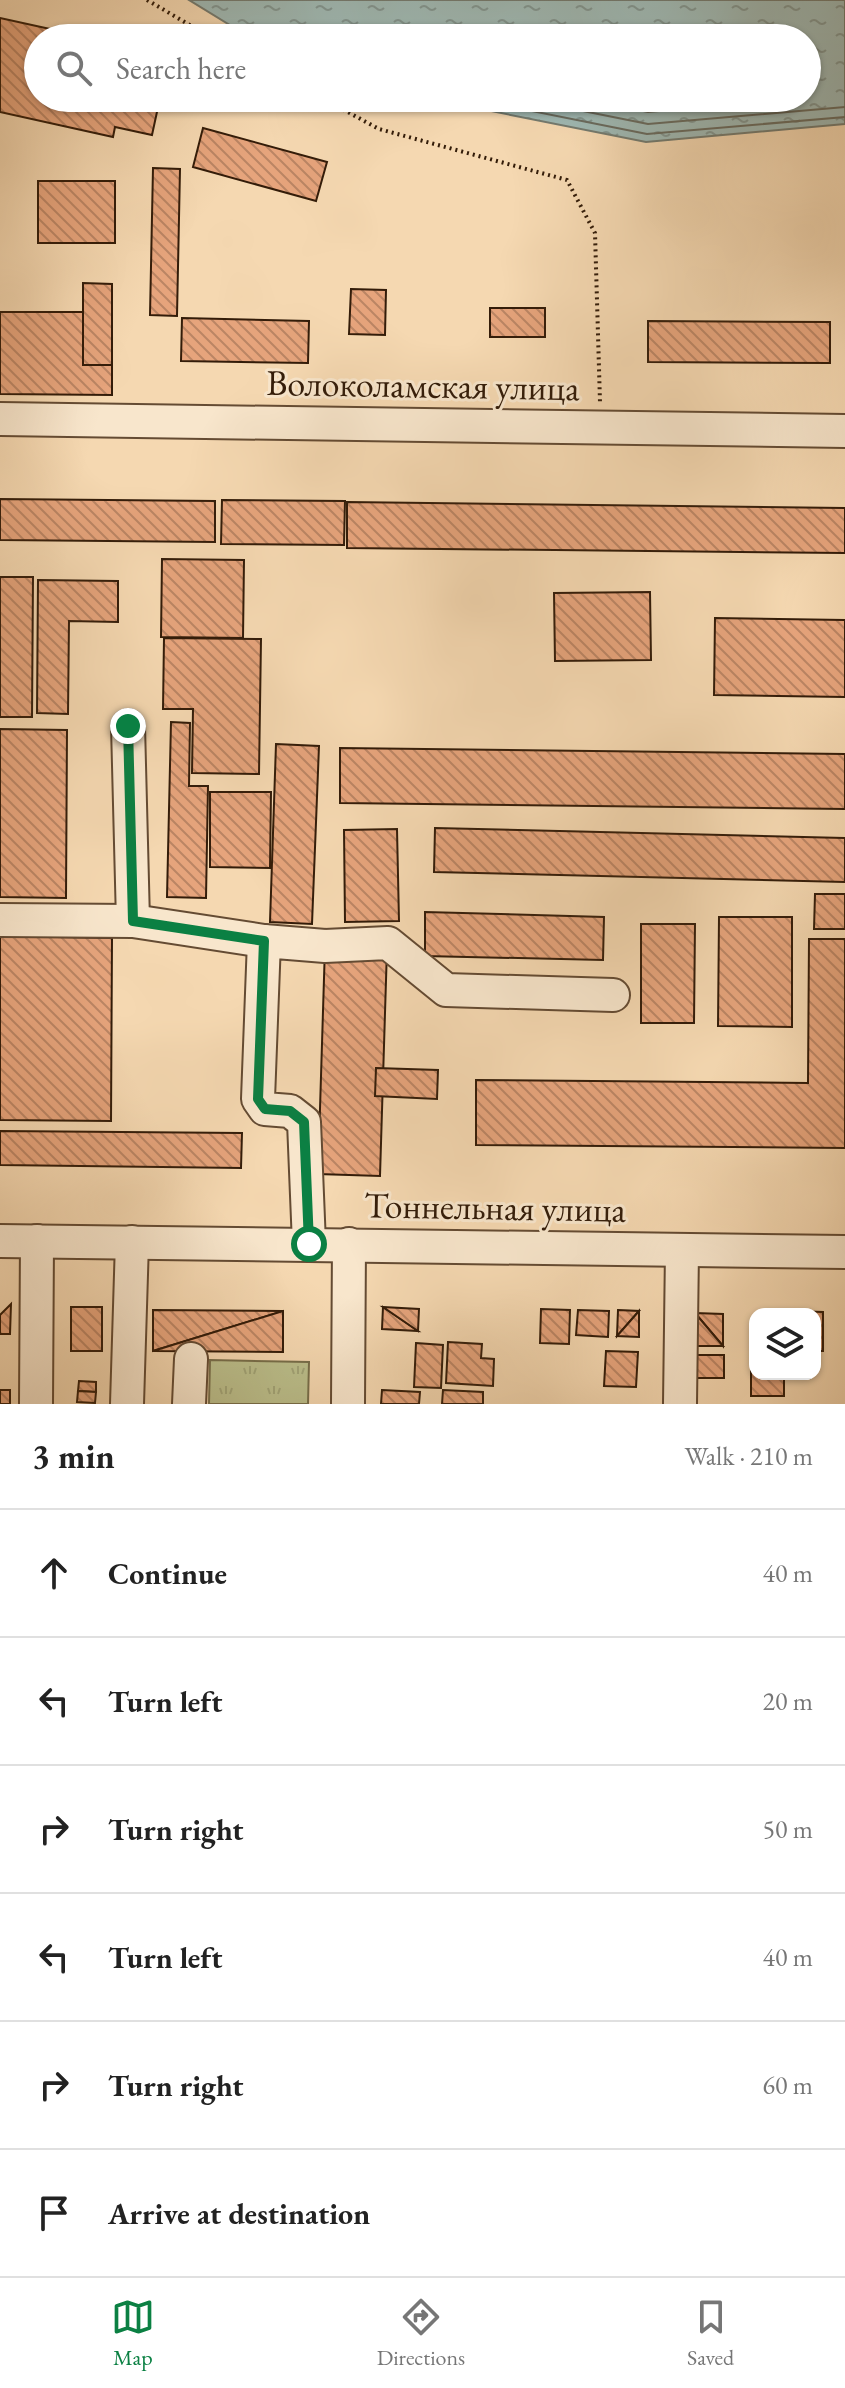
<!DOCTYPE html>
<html lang="en">
<head>
<meta charset="utf-8">
<style>
  body { margin:0; font-family:"EB Garamond",serif; background:#f6f6f6; color:#222 }
  .controls { position:absolute; right:24px; bottom:24px; display:grid; overflow:hidden; border-radius:16px; box-shadow:0 2px 6px #0004 }
  .controls button { width:72px; height:72px; display:grid; place-items:center; padding:0; border:0; border-bottom:2px solid #e0e0e0; background:#fff; color:#222; font:40px sans-serif }
  .stop { position:absolute; width:24px; height:24px; margin:-18px; border:6px solid #0b8043; border-radius:50%; background:#fff }
  .stop.end { background:#0b8043; border-color:#fff; box-shadow:0 2px 8px #0008 }
  .list { margin:0; padding:0; list-style:none }
  h2 { display:flex; justify-content:space-between; align-items:center; height:104px; margin:0; padding:0 32px; font-size:34px }
  h2 small { font-size:26px; font-weight:400; color:#767676 }
  .list li { display:grid; grid-template-columns:52px 1fr auto; gap:24px; align-items:center; box-sizing:border-box; height:128px; padding:0 32px; border-top:2px solid #e0e0e0 }
  .list b { display:block; font-size:30px; white-space:nowrap }
  .list em { font-size:26px; font-style:normal; color:#767676 }
  .icon { flex:none; width:44px; height:44px; fill:none; stroke:currentColor; stroke-width:2; stroke-linecap:round; stroke-linejoin:round }
  .map { position:relative; flex:none; width:845px; height:1404px; overflow:hidden }
  .search { position:absolute; background:#fff; box-shadow:0 2px 6px #0004; left:24px; right:24px; top:24px; height:88px; display:flex; align-items:center; gap:20px; box-sizing:border-box; padding:0 28px; border-radius:44px; color:#767676; font-size:30px }
  .sheet { height:872px; background:#fff }
  nav { display:flex; justify-content:space-around; align-items:center; box-sizing:border-box; height:112px; border-top:2px solid #e0e0e0; background:#fff; font-size:22px; color:#767676 }
  nav a { display:grid; justify-items:center; gap:4px }
  nav .on { color:#0b8043 }
  .map>svg:first-child { display:block }
  .park { fill:url(#park-tufts); stroke:#776e4a; stroke-width:2 }
  .water { fill:url(#water-ripples); stroke:#737a6f; stroke-width:2 }
  .lines { fill:none; stroke-linecap:round; stroke-linejoin:round }
  .shore { stroke:#686a5e; stroke-width:2 }
  .building { fill:url(#building-back-hatch); stroke:#331c09; stroke-width:2 }
  .minor-casing { stroke:#644b33; stroke-width:36 }
  .path { stroke:#331c09; stroke-width:4; stroke-dasharray:2 4; stroke-linecap:butt }
  .minor { stroke:#f8e6cc; stroke-width:32 }
  .route { stroke:#0b8043; stroke-width:10 }
  .labels { text-anchor:middle; dominant-baseline:central; stroke-width:6; stroke-linejoin:round; paint-order:stroke }
  .street-label { font-size:36px; fill:#331c09; stroke:#f8e6cc }
</style>
</head>
<body>
<div class="map">
<svg width="845" height="1404" viewBox="0 0 845 1404">
  <defs>
    <pattern id="park-tufts" width="24" height="20" patternUnits="userSpaceOnUse" patternTransform="scale(2)"><rect width="24" height="20" fill="#bbbf8c"/><path d="M3 7l-1-3M5 7V3M7 7l1-3M15 17l-1-3M17 17v-4M19 17l1-3" fill="none" stroke="#a1a477"/></pattern>
    <pattern id="water-ripples" width="26" height="14" patternUnits="userSpaceOnUse" patternTransform="scale(2)"><rect width="26" height="14" fill="#9eb8b3"/><path d="M2 4q2-2 4 0t4 0M15 11q2-2 4 0t4 0" fill="none" stroke="#819590"/></pattern>
    <pattern id="building-back-hatch" width="6" height="6" patternUnits="userSpaceOnUse" patternTransform="scale(2)"><rect width="6" height="6" fill="#e6a47c"/><path d="M-1 5l2 2M0 0l6 6M5-1l2 2" fill="none" stroke="#bb8564"/></pattern>
  </defs>
  <rect width="100%" height="100%" fill="#f5d8b1"/>
  <filter id="stains"><feTurbulence type="fractalNoise" baseFrequency=".0025" numOctaves="4"/><feColorMatrix values="0 0 0 0 .2 0 0 0 0 .09 0 0 0 0 .02 0 0 0 .5 -.17"/></filter>
  <radialGradient id="worn" r=".72"><stop offset=".6" stop-color="#630" stop-opacity="0"/><stop offset="1" stop-color="#630" stop-opacity=".3"/></radialGradient>
  <!-- park -->
  <polygon class="park" points="210,1360 309,1362 308,1404 209,1404"/>
  <!-- water -->
  <polygon class="water" points="189,0 845,0 845,124 646,142 426,98 807,98 807,38 251,38"/>
  <g class="lines">
    <!-- shore -->
    <g class="shore">
      <polyline points="467,98 647,134 845,117"/>
      <polyline points="518,98 648,124 845,107"/>
      <polyline points="579,98 648,112 801,98"/>
    </g>
  </g>
  <!-- building -->
  <g class="building">
    <polygon points="0,18 91,38 38,38 38,98 160,98 152,135 115,127 113,137 0,112"/>
    <polygon points="203,128 327,162 316,201 193,167"/>
    <polygon points="153,168 180,169 177,316 150,315"/>
    <rect x="38" y="181" width="77" height="62"/>
    <polygon points="83,283 112,284 112,365 83,365"/>
    <polygon points="351,289 386,290 385,335 349,334"/>
    <rect x="490" y="308" width="55" height="29"/>
    <polygon points="0,312 83,312 83,365 112,365 112,395 0,394"/>
    <polygon points="182,318 309,321 308,363 181,361"/>
    <polygon points="648,321 830,322 830,363 648,362"/>
    <polygon points="0,499 215,501 215,542 0,540"/>
    <polygon points="222,500 345,501 344,545 221,544"/>
    <polygon points="347,502 845,508 845,553 347,548"/>
    <polygon points="162,559 244,560 243,638 161,637"/>
    <polygon points="0,577 33,577 32,717 0,717"/>
    <polygon points="38,580 118,581 118,622 69,621 68,714 37,713"/>
    <polygon points="650,592 651,660 555,661 554,593"/>
    <polygon points="715,618 845,620 845,697 714,695"/>
    <polygon points="164,638 261,639 259,774 192,773 193,709 163,709"/>
    <polygon points="171,722 190,723 189,786 208,786 206,898 167,897"/>
    <polygon points="0,729 67,730 66,898 0,897"/>
    <polygon points="276,744 319,746 312,924 270,922"/>
    <polygon points="340,748 845,754 845,809 340,803"/>
    <polygon points="210,792 271,792 270,868 210,867"/>
    <polygon points="435,828 845,838 845,882 434,872"/>
    <polygon points="397,829 399,921 345,922 344,830"/>
    <polygon points="815,894 845,894 845,929 814,929"/>
    <polygon points="425,912 604,917 603,960 425,956"/>
    <polygon points="719,917 792,917 792,1027 718,1026"/>
    <polygon points="641,924 695,924 694,1023 641,1023"/>
    <polygon points="0,936 112,938 111,1121 0,1120"/>
    <polygon points="809,939 845,939 845,1148 476,1145 476,1080 808,1083"/>
    <polygon points="325,946 387,948 380,1176 318,1174"/>
    <polygon points="376,1068 438,1070 437,1099 375,1096"/>
    <polygon points="0,1131 242,1133 241,1168 0,1165"/>
    <polygon points="11,1304 10,1334 0,1334 0,1315"/>
    <rect x="71" y="1307" width="31" height="44"/>
    <polygon points="383,1307 418,1331 382,1329"/>
    <polygon points="383,1307 419,1309 418,1331"/>
    <polygon points="541,1309 570,1310 569,1344 540,1343"/>
    <polygon points="153,1310 283,1311 153,1351"/>
    <polygon points="578,1310 609,1311 608,1337 576,1335"/>
    <polygon points="618,1310 639,1311 617,1336"/>
    <polygon points="283,1311 283,1352 153,1351"/>
    <polygon points="639,1311 639,1337 617,1336"/>
    <polygon points="791,1311 823,1312 823,1351 815,1351 815,1314 791,1314"/>
    <polygon points="695,1313 723,1314 723,1346"/>
    <polygon points="695,1313 723,1346 695,1346"/>
    <polygon points="448,1342 482,1344 481,1358 494,1359 493,1386 446,1383"/>
    <polygon points="416,1343 443,1345 441,1388 414,1387"/>
    <polygon points="606,1351 638,1352 636,1387 604,1386"/>
    <polygon points="694,1355 724,1355 724,1378 695,1378"/>
    <polygon points="751,1370 755,1370 755,1374 784,1374 784,1396 751,1396"/>
    <polygon points="79,1381 96,1382 96,1392 78,1391"/>
    <rect x="0" y="1390" width="10" height="14"/>
    <polygon points="382,1390 420,1392 419,1404 381,1404"/>
    <polygon points="443,1390 483,1392 483,1404 442,1404"/>
    <polygon points="78,1391 96,1392 95,1403 77,1402"/>
  </g>
  <g class="lines">
    <defs>
      <g id="minor">
        <polyline points="0,419 845,431"/>
        <polyline points="128,726 133,921"/>
        <polyline points="0,920 133,921 264,941"/>
        <polyline points="0,1241 845,1252"/>
        <polyline points="309,1244 304,1122 290,1111 265,1109 258,1099 264,941 325,946 388,943 446,990 613,995"/>
        <polyline points="36,1404 37,1241"/>
        <polyline points="127,1404 132,1242"/>
        <polyline points="189,1404 191,1359"/>
        <polyline points="348,1404 349,1244"/>
        <polyline points="680,1404 682,1250"/>
      </g>
    </defs>
    <!-- minor casing -->
    <use href="#minor" class="minor-casing"/>
    <!-- path -->
    <g class="path">
      <polyline points="147,0 212,38"/>
      <polyline points="322,98 379,129 567,180 595,233 600,402"/>
    </g>
    <!-- minor -->
    <use href="#minor" class="minor"/>
  </g>
  <g class="lines">
    <!-- route -->
    <polyline class="route" points="128,726 133,921 264,941 258,1099 265,1109 290,1111 304,1122 309,1244"/>
  </g>
  <g class="labels">
    <!-- street labels -->
    <g class="street-label">
      <text transform="translate(423 385) rotate(1)">Волоколамская улица</text>
      <text transform="translate(495 1207) rotate(1)">Тоннельная улица</text>
    </g>
  </g>
  <rect width="100%" height="100%" filter="url(#stains)"/>
  <rect width="100%" height="100%" fill="url(#worn)"/>
</svg>
<div class="controls">
<button><svg class="icon" aria-label="layers" viewBox="0 0 24 24"><path d="M12 4l9 5-9 5-9-5zM3 14l9 5 9-5"/></svg></button>
</div>
<div class="stop" style="left:309px;top:1244px"></div>
<div class="stop end" style="left:128px;top:726px"></div>
<div class="search"><svg class="icon" aria-label="search" viewBox="0 0 24 24"><circle cx="10" cy="10" r="6"/><path d="M15 15l6 6"/></svg>Search here</div>
</div>
<section class="sheet">
<h2>3 min<small>Walk · 210 m</small></h2>
<ul class="list">
<li><svg class="icon" aria-label="ahead" viewBox="0 0 24 24"><path d="M12 20V5M6 11l6-6 6 6"/></svg><div><b>Continue</b></div><em>40 m</em></li>
<li><svg class="icon" aria-label="left" viewBox="0 0 24 24"><path d="M17 20v-9H6M10 6l-5 5 5 5"/></svg><div><b>Turn left</b></div><em>20 m</em></li>
<li><svg class="icon" aria-label="right" viewBox="0 0 24 24"><path d="M7 20v-9h11M14 6l5 5-5 5"/></svg><div><b>Turn right</b></div><em>50 m</em></li>
<li><svg class="icon" aria-label="left" viewBox="0 0 24 24"><path d="M17 20v-9H6M10 6l-5 5 5 5"/></svg><div><b>Turn left</b></div><em>40 m</em></li>
<li><svg class="icon" aria-label="right" viewBox="0 0 24 24"><path d="M7 20v-9h11M14 6l5 5-5 5"/></svg><div><b>Turn right</b></div><em>60 m</em></li>
<li><svg class="icon" aria-label="arrive" viewBox="0 0 24 24"><path d="M6 21V4h12l-3 4 3 4H6"/></svg><div><b>Arrive at destination</b></div></li>
</ul>
</section>
<nav>
<a class="on"><svg class="icon" aria-label="map" viewBox="0 0 24 24"><path d="M3 6l6-2 6 2 6-2v14l-6 2-6-2-6 2zM9 4v14M15 6v14"/></svg>Map</a>
<a><svg class="icon" aria-label="directions" viewBox="0 0 24 24"><path d="M12 3l9 9-9 9-9-9zM9 14v-3h6M13 9l2 2-2 2"/></svg>Directions</a>
<a><svg class="icon" aria-label="saved" viewBox="0 0 24 24"><path d="M7 4h10v16l-5-4-5 4z"/></svg>Saved</a>
</nav>
</body>
</html>
